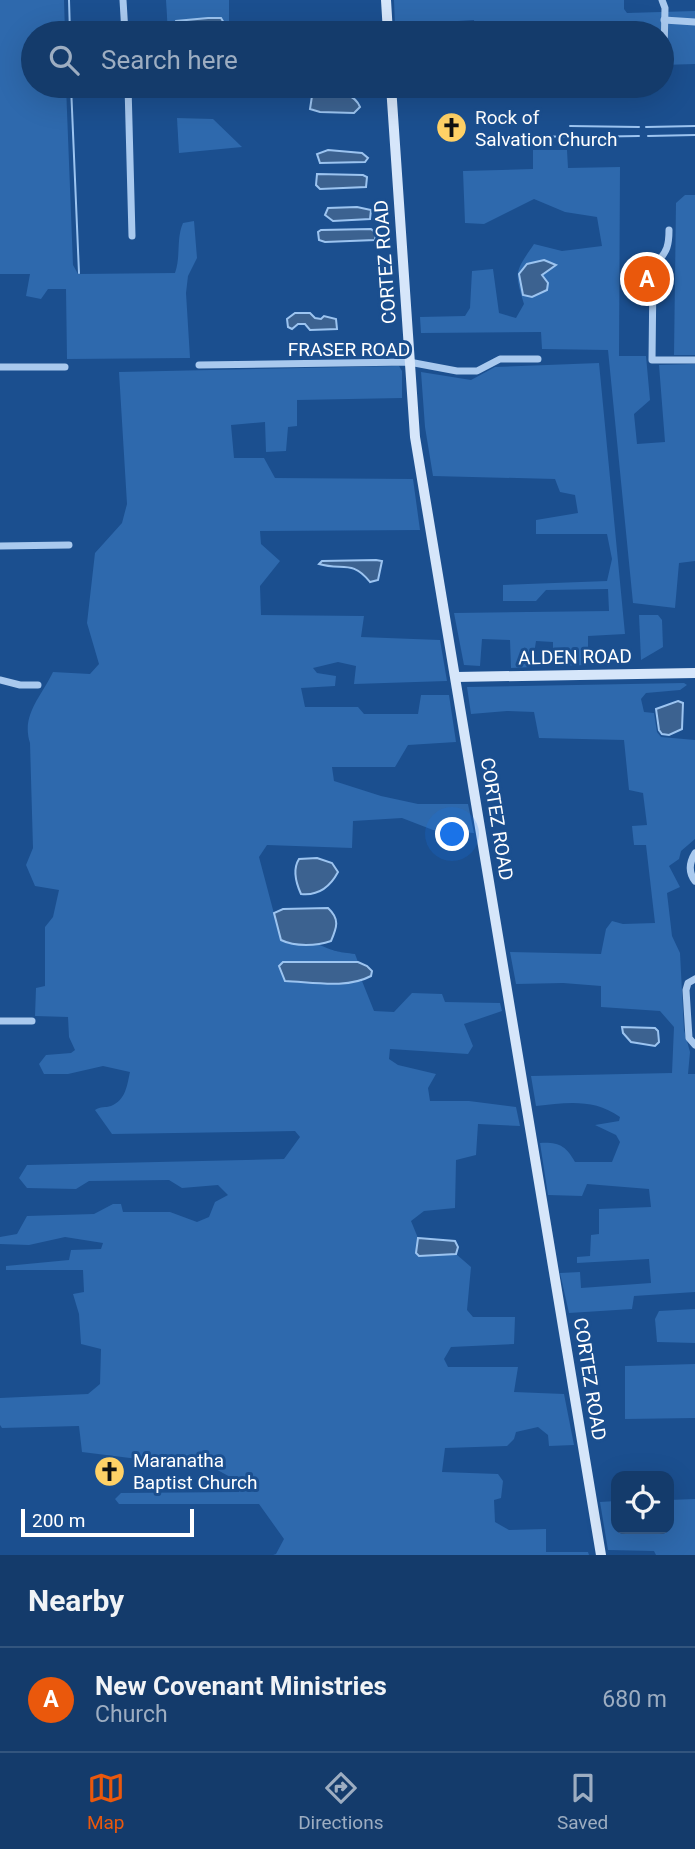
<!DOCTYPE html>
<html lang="en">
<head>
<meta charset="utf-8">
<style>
  body { margin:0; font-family:Roboto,sans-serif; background:#1d4271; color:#f1f3f6 }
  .controls { position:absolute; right:21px; bottom:21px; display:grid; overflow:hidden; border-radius:14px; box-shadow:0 7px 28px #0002 }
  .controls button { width:63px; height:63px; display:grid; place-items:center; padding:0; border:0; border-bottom:2px solid #33557e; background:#143b6b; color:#f1f3f6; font:35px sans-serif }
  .scale { position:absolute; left:21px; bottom:18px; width:173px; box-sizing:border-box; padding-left:7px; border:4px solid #fff; border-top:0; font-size:19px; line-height:24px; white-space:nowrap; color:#fff; -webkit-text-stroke:5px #1b4f8f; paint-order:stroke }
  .you { position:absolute; left:453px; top:835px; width:24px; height:24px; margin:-18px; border:5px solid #fff; border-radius:50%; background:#1a73e8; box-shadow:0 0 0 10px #1a73e833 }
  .badge { display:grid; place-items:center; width:46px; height:46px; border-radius:50%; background:#ea580c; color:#fff; font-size:23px; font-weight:700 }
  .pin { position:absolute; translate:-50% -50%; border:4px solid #fff; box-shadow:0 2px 7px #0006 }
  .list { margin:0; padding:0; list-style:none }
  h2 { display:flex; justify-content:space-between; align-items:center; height:91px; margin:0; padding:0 28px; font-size:30px }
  h2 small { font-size:23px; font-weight:400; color:#9dadc1 }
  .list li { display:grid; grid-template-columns:46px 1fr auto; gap:21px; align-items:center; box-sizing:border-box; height:105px; padding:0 28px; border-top:2px solid #33557e }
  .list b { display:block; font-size:26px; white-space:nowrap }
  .list p { margin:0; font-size:23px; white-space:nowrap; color:#9dadc1 }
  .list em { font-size:23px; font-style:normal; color:#9dadc1 }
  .icon { flex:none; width:38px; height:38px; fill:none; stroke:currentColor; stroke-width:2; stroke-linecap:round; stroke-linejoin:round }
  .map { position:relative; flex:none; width:695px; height:1555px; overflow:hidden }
  .search { position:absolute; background:#143b6b; box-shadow:0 7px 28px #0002; left:21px; right:21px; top:21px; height:77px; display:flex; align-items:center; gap:18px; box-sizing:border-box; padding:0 24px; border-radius:38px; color:#9dadc1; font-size:26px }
  .sheet { height:196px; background:#143b6b }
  nav { display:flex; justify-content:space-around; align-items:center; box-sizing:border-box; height:98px; border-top:2px solid #33557e; background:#143b6b; font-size:19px; color:#9dadc1 }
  nav a { display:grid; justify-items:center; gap:4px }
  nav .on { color:#ea580c }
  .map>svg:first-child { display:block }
  .green { fill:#2e69ad }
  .water { fill:#3c6290; stroke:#9cc4f0; stroke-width:2 }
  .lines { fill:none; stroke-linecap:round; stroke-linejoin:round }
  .stream { stroke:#9cc4f0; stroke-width:2 }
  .street { stroke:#a9c9ee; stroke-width:7 }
  .secondary { stroke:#d6e6fa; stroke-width:10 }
  .labels { text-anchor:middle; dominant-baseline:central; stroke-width:6; stroke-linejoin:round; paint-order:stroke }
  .poi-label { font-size:19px; fill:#fff; stroke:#1b4f8f; text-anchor:start }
  .street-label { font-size:19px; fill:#fff; stroke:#1b4f8f }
</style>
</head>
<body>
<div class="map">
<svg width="695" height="1555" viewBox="0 0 695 1555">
  <rect width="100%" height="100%" fill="#1b4f8f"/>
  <!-- green -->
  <g class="green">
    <path d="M0,0H64L65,33H33V86H66L73,265L78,274L175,273C181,256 176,239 183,223L194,221L197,258L188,276L186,293L190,358L67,359L66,289H48L41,299L26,296L30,274H0Z"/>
    <polygon points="166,0 229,0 229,33 168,33"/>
    <polygon points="394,0 624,0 624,9 627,13 695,11 695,64 662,65 662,33 476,33 474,20 395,25"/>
    <polygon points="177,118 213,119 242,147 179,153"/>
    <path d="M533,150H567L568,168L620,167L619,356H646L650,400L634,414L637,444L665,442L659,365L695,364V561L679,563L675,608L633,603L608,350L542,349L541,332L421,333L420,317L465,316L470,308L472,271L493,269L499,313L516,318L524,304C514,271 515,272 534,244L562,251L602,246L597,217L565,212L534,199L484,224L465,223L463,171L533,169Z"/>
    <polygon points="685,195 695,195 695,355 674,355 676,203"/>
    <polygon points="599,363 625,634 588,636 588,665 553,666 553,642 536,641 532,667 511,668 510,640 482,639 480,666 464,665 454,613 609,611 608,589 546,590 536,601 503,601 503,585 607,581 612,559 607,534 536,534 536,520 578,513 575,495 560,492 555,479 433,476 425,427 421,372 471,380 495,367"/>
    <path d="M399,366L402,371V398L297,400V426L288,427L286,451L266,452L265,422L231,425L234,458H264L275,478L413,479L420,530L260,531L261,544L280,561L260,586L261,615L364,616L361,637L440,640L447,681L354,684L356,666L338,662L313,668L317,673L336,676L335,686L301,688L305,707H358L364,714H418L421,695H449L456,742L408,745L395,767H332L334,781L381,796L418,804H468L474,833L433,830L402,818L353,821L352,848L267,845L259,857L281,940C294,947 309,940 322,946C336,952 339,952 355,954L358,962H283L348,983L362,981L374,1011L394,1012L412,993L442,994L445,1002L500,1003L502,1011L464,1024L473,1046L468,1054L390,1049L389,1059L398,1065L436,1074L428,1088L430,1101H469L516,1107L520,1126L478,1124L476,1155L456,1160L455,1208L424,1211L411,1221L418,1238L416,1253L420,1256L456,1254L471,1267L467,1310L473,1317H515L514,1344L451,1347L444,1359L448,1367H518L514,1392L564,1394L574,1445L549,1446L548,1435L538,1427L516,1432L514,1439L507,1446L445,1448L442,1472L498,1474L503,1481L501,1498L494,1500L495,1522L509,1530L546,1529V1552H588L589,1555H273L276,1554L284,1539L259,1504H119L115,1499L121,1493L239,1492L241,1483L194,1457L138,1459L82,1452L79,1426L2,1428L0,1425V1398L88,1394L100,1384L101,1349L81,1344L79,1314L73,1294L84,1292L83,1270H6V1266L69,1260L71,1250L101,1249L103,1243L65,1237L29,1245L0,1244V1237L17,1234L27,1216L94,1214L113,1204H121L123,1212H170L197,1222L209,1217L215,1202L228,1195L218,1185L182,1188L169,1180L89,1181L76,1189L27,1188L19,1178L27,1165L284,1159L300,1137L295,1131L112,1134L95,1110C101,1106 105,1108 111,1106C126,1100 127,1085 130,1072L103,1066L68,1074H44L39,1064L46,1055L71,1053L75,1050L69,1037L68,1017L35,1016L36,988L45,986V927L53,917L59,890L35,886L26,865L33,848L30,743C21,715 41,697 53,672L90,674L99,664L87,623L95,553L122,523L127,504L119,372Z"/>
    <polygon points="639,615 658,615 662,620 663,647 641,660"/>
    <path d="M684,683L687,685L680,690L646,693L641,699L644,712L654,713L657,732L661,737L695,740V839L681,851L679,859L669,866L680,887L667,893L672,936L680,953L684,1030L690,1052L688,1074H695V1292L634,1296L632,1309L569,1313L560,1273L580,1272L581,1288L651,1283L649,1259L577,1263V1257L590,1256L591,1235L599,1234V1209L651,1207L649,1189L587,1184L582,1196L548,1195L540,1143C559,1142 566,1146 575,1162H612L620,1142L616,1135L595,1125L619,1121L620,1117C593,1098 566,1103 536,1106L531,1076L672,1073L674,1027L660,1011L601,1007V986L563,983L516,984L510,952L601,954L606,929L612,921L623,924L655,923L646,845H634L632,826L647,825L643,793L629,790L624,740L539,738L534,712L507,711L471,714L467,687Z"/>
    <polygon points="695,1309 695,1343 657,1342 655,1319 659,1311"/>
    <polygon points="695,1364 695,1418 625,1419 625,1366"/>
    <polygon points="695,1499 695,1555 656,1555 654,1551 608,1550 600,1502 616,1501 616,1529 669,1529 669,1500"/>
  </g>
  <!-- water -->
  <g class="water">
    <polygon points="208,18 221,18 224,23 224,32 175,33 174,25 176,21"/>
    <path d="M329,94C342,94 354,93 360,107L354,113L320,112L310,109L312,96Z"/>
    <polygon points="328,150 362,153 368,158 365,162 320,163 317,154"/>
    <polygon points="317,174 363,175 367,177 366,187 320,189 316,185"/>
    <polygon points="357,207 371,210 370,219 333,221 325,215 328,208"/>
    <polygon points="371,229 376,233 375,240 325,242 319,240 318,232 321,230"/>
    <polygon points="544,260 556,265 542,275 548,283 547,290 532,297 523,295 519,274 527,264"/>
    <polygon points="295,313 310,313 315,318 321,319 324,316 336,319 337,329 310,330 305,324 298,324 292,329 288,327 287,319"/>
    <path d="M376,560L382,561L378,580L370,582C352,559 342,571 319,564L322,561Z"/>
    <polygon points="678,701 683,703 682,729 669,735 662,734 659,730 656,709"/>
    <path d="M317,858L332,863L338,872C330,887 319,896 301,894C296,883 292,870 299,859Z"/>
    <path d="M328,908C340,919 337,927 331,941C317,946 295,947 281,940L274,913L283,909Z"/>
    <path d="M283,962H358L367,966L372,971L371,976C347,989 312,982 285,981L279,966Z"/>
    <polygon points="622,1027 655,1028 658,1031 659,1042 655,1046 631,1042 623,1033"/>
    <polygon points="418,1238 455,1241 458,1247 456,1254 419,1256 416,1253"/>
  </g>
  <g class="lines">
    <!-- stream -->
    <g class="stream">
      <polyline points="69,0 70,33"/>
      <polyline points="71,86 79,273"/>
      <polyline points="570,126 639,127"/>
      <polyline points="646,127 695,126"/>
      <polyline points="535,136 568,137"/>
      <polyline points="648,136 695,135"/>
      <polyline points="577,137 639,136"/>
    </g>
    <!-- street -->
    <g class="street">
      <polyline points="123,0 125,33"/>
      <polyline points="664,20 695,22"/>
      <polyline points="662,54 664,53 665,8 662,0"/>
      <polyline points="128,86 132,236"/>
      <path d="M669,230C669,258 660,252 653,273L652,360H695"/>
      <polyline points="199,365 409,362 457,371 477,371 500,359 538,359"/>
      <polyline points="0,367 65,367"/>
      <polyline points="0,546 69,545"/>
      <polyline points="0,680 20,685 38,685"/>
      <path d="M695,853C689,863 688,872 695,881"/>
      <polyline points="695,979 688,983 686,990 689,1038 695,1045"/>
      <polyline points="0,1021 32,1021"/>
    </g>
    <!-- secondary -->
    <g class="secondary">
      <polyline points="386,0 388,33"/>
      <polyline points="391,86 415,437 601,1555"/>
      <polyline points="456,677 695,673"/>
    </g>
  </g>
  <!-- icons -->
  <defs>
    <symbol id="church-disc" viewBox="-11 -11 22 22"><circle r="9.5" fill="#ffd166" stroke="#1b4f8f"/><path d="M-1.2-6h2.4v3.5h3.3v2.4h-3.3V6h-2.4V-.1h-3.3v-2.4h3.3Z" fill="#111"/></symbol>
  </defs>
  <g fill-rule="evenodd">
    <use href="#church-disc" x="434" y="110" width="35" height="35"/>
    <use href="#church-disc" x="92" y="1454" width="35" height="35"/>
  </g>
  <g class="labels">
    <!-- poi labels -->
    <g class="poi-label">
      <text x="475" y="117">Rock of<tspan x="475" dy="22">Salvation Church</tspan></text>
      <text x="133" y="1460">Maranatha<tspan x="133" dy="22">Baptist Church</tspan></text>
    </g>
    <!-- street labels -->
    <g class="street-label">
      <text transform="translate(385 262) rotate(-94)">CORTEZ ROAD</text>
      <text x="349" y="349">FRASER ROAD</text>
      <text transform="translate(575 657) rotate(-1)">ALDEN ROAD</text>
      <text transform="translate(497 819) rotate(81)">CORTEZ ROAD</text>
      <text transform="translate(590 1379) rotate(81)">CORTEZ ROAD</text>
    </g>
  </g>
</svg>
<div class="controls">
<button><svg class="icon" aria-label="locate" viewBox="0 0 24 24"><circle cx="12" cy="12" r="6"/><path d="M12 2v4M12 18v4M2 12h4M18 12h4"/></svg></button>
</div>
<div class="scale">200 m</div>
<div class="you"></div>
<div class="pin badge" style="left:647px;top:279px">A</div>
<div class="search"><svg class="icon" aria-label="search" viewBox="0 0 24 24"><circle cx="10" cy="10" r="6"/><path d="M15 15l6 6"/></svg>Search here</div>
</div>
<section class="sheet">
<h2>Nearby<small></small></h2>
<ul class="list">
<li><span class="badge">A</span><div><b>New Covenant Ministries</b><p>Church</p></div><em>680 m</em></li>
</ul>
</section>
<nav>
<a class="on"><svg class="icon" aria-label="map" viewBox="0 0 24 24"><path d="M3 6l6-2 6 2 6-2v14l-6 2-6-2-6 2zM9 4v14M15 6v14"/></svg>Map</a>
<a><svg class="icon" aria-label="directions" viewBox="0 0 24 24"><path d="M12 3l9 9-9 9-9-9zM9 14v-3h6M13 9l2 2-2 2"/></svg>Directions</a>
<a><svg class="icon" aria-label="saved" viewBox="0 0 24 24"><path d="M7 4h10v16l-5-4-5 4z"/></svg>Saved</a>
</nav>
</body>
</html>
